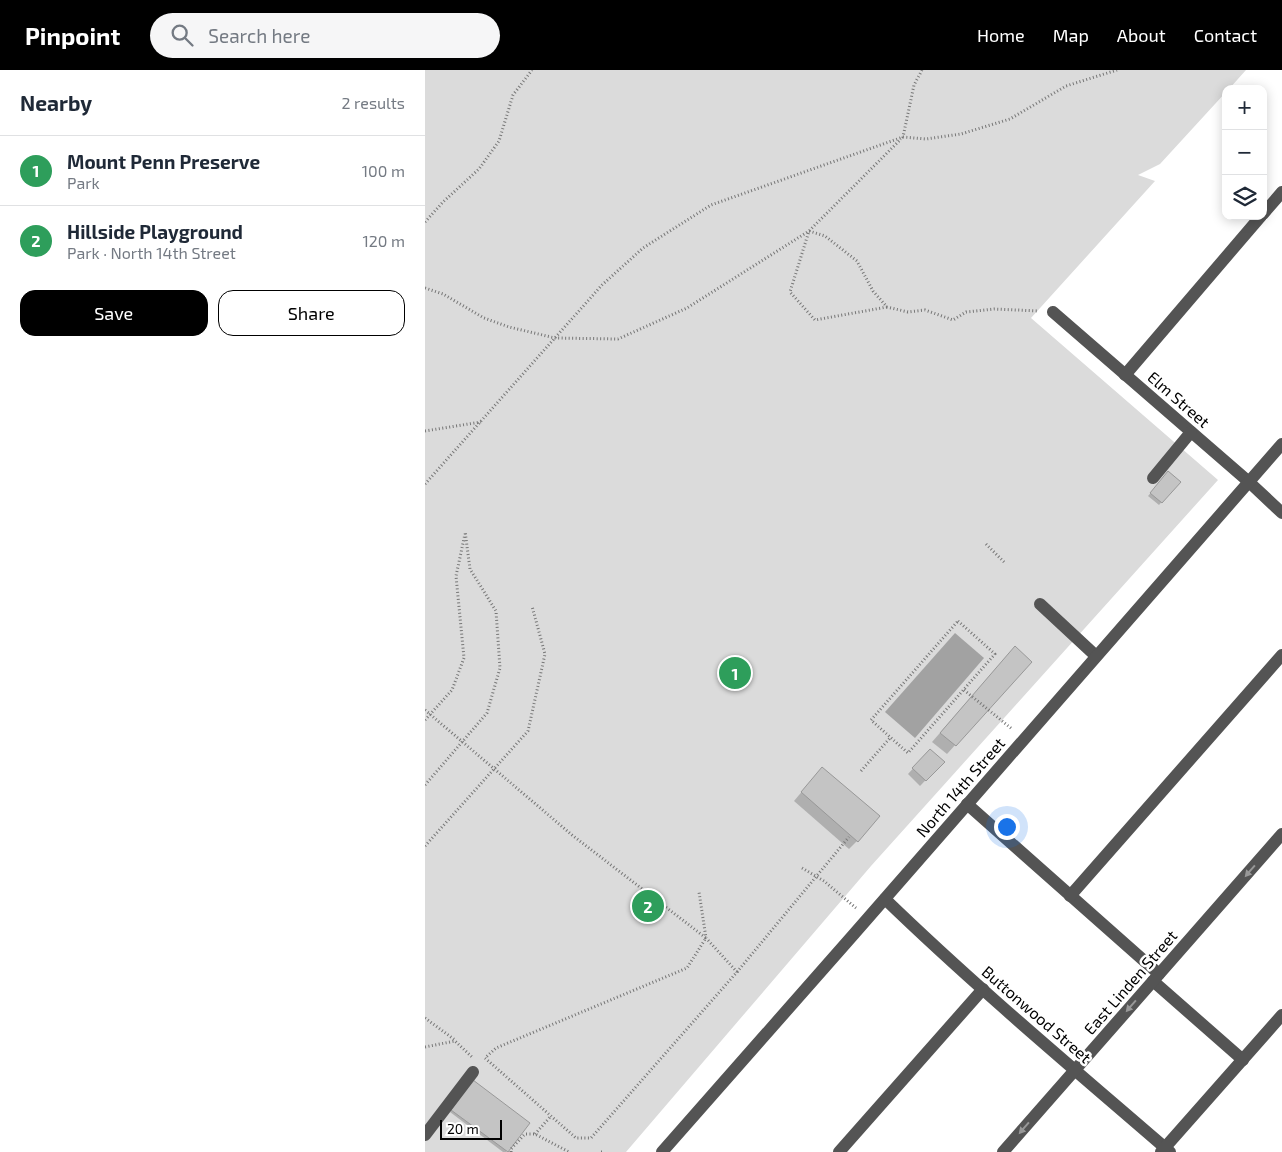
<!DOCTYPE html>
<html lang="en">
<head>
<meta charset="utf-8">
<style>
  body { margin:0; font-family:"Exo 2",sans-serif; background:#f6f6f7; color:#1f2937 }
  .controls { position:absolute; right:15px; top:15px; display:grid; overflow:hidden; border-radius:10px; box-shadow:0 2px 12px #0003 }
  .controls button { width:45px; height:45px; display:grid; place-items:center; padding:0; border:0; border-bottom:1px solid #e0e1e3; background:#fff; color:#1f2937; font:25px sans-serif }
  .scale { position:absolute; left:15px; bottom:12px; width:62px; box-sizing:border-box; padding-left:5px; border:2px solid #000; border-top:0; font-size:14px; line-height:18px; white-space:nowrap; color:#000; -webkit-text-stroke:4px #fff; paint-order:stroke }
  .you { position:absolute; left:581px; top:756px; width:18px; height:18px; margin:-12px; border:4px solid #fff; border-radius:50%; background:#1a73e8; box-shadow:0 0 0 8px #1a73e833 }
  .badge { display:grid; place-items:center; width:32px; height:32px; border-radius:50%; background:#000; color:#fff; font-size:16px; font-weight:700 }
  .pin { position:absolute; translate:-50% -50%; border:2px solid #fff; box-shadow:0 1px 5px #0006 }
  .list { margin:0; padding:0; list-style:none }
  h2 { display:flex; justify-content:space-between; align-items:center; height:65px; margin:0; padding:0 20px; font-size:21px }
  h2 small { font-size:16px; font-weight:400; color:#747a83 }
  .list li { display:grid; grid-template-columns:32px 1fr auto; gap:15px; align-items:center; box-sizing:border-box; height:70px; padding:0 20px; border-top:1px solid #e0e1e3 }
  .list b { display:block; font-size:19px; white-space:nowrap }
  .list p { margin:0; font-size:16px; white-space:nowrap; color:#747a83 }
  .list em { font-size:16px; font-style:normal; color:#747a83 }
  .actions { display:flex; gap:10px; padding:15px 20px }
  .actions a { flex:1; padding:11px 0; border:1px solid #000; border-radius:15px; text-align:center; font-size:18px; color:#000 }
  .actions .main { background:#000; color:#fff }
  .icon { flex:none; width:28px; height:28px; fill:none; stroke:currentColor; stroke-width:2; stroke-linecap:round; stroke-linejoin:round }
  .map { position:relative; flex:none; width:857px; height:1082px; overflow:hidden }
  header { display:flex; align-items:center; gap:30px; box-sizing:border-box; height:70px; padding:0 25px; background:#000; color:#fff }
  header strong { font-size:24px }
  nav { display:flex; gap:28px; margin-inline-start:auto; font-size:18px }
  .search { width:350px; height:45px; background:#f6f6f7; display:flex; align-items:center; gap:12px; box-sizing:border-box; padding:0 18px; border-radius:28px; color:#747a83; font-size:19px }
  main { display:flex }
  aside { flex:1; background:#fff }
  .map>svg:first-child { display:block }
  .green { fill:#dbdbdb }
  .water { fill:#a2a2a2 }
  .shadow { fill:#0003 }
  .building { fill:#c4c4c4; stroke:#989898 }
  .lines { fill:none; stroke-linecap:round; stroke-linejoin:round }
  .path { stroke:#767676; stroke-width:3; stroke-dasharray:1 2.5; stroke-linecap:butt }
  .minor { stroke:#545454; stroke-width:12 }
  .oneway { fill:#989898 }
  .labels { text-anchor:middle; dominant-baseline:central; stroke-width:5; stroke-linejoin:round; paint-order:stroke }
  .street-label { font-size:16px; fill:#000; stroke:#fff }
</style>
</head>
<body>
<header>
<strong>Pinpoint</strong>
<div class="search"><svg class="icon" aria-label="search" viewBox="0 0 24 24"><circle cx="10" cy="10" r="6"/><path d="M15 15l6 6"/></svg>Search here</div>
<nav><a>Home</a><a>Map</a><a>About</a><a>Contact</a></nav>
</header>
<main>
<aside>
<h2>Nearby<small>2 results</small></h2>
<ul class="list">
<li><span class="badge" style="background:#2e9e5b">1</span><div><b>Mount Penn Preserve</b><p>Park</p></div><em>100 m</em></li>
<li><span class="badge" style="background:#2e9e5b">2</span><div><b>Hillside Playground</b><p>Park · North 14th Street</p></div><em>120 m</em></li>
</ul>
<div class="actions"><a class="main">Save</a><a>Share</a></div>
</aside>
<div class="map">
<svg width="857" height="1082" viewBox="0 0 857 1082">
  <rect width="100%" height="100%" fill="#fff"/>
  <!-- green -->
  <polygon class="green" points="0,0 821,0 804,19 801,19 801,22 735,94 713,105 730,111 606,248 793,410 446,796 201,1082 0,1082"/>
  <!-- water -->
  <polygon class="water" points="530,563 559,588 490,668 460,642"/>
  <!-- shadow -->
  <g class="shadow">
    <polygon points="743,403 754,412 734,435 723,426"/>
    <polygon points="582,586 605,592 522,684 507,672"/>
    <polygon points="505,680 518,692 495,716 483,704"/>
    <polygon points="390,706 432,771 424,779 369,731"/>
    <polygon points="48,1012 103,1053 81,1082 78,1082 25,1042"/>
  </g>
  <!-- building -->
  <g class="building">
    <polygon points="743,401 756,412 737,433 725,423"/>
    <polygon points="590,576 607,592 531,676 515,663"/>
    <polygon points="505,679 520,692 501,711 487,698"/>
    <polygon points="397,697 455,746 433,772 376,722"/>
    <polygon points="48,1010 105,1053 83,1082 26,1040"/>
  </g>
  <g class="lines">
    <!-- path -->
    <g class="path">
      <polyline points="497,0 489,15 478,67 501,69 536,64 585,49 641,16 692,0"/>
      <polyline points="0,152 18,132 54,99 74,71 88,25 107,0"/>
      <polyline points="0,218 18,224 59,248 84,257 130,268 193,269 262,238 384,161 400,166 432,191 448,221 462,237 483,242 500,240 528,250 541,242 569,239 614,241"/>
      <polyline points="462,237 390,250 365,222 384,161 476,69"/>
      <polyline points="0,361 56,352"/>
      <polyline points="0,414 177,215 218,178 286,135 478,67"/>
      <polyline points="561,474 580,493"/>
      <polygon points="533,551 570,584 483,683 446,650"/>
      <polyline points="539,620 587,659"/>
      <polyline points="0,640 147,765 281,868 262,898 71,978 60,988 151,1068 166,1068 312,902 281,868 274,822"/>
      <polyline points="0,650 27,620 39,588 31,506 40,464"/>
      <polyline points="436,701 465,668"/>
      <polyline points="0,715 62,643 75,598 71,541 45,499 40,461"/>
      <polyline points="0,776 103,661 120,584 107,536"/>
      <polyline points="377,798 399,811 431,838"/>
      <polyline points="312,902 424,767"/>
      <polyline points="0,948 30,970"/>
      <polyline points="0,977 30,971 47,987"/>
      <polyline points="110,1064 126,1046"/>
      <polyline points="86,1082 86,1079 100,1064 110,1064 144,1082"/>
      <polyline points="176,1082 177,1082"/>
    </g>
    <!-- minor -->
    <g class="minor">
      <polyline points="838,144 857,122"/>
      <polyline points="628,242 824,412 857,443"/>
      <polyline points="700,305 836,146"/>
      <polyline points="728,408 766,362"/>
      <polyline points="615,534 671,586"/>
      <polyline points="542,734 734,904"/>
      <polyline points="645,826 857,585"/>
      <path d="M460,829C551,917 649,999 745,1082"/>
      <polyline points="728,911 818,990"/>
      <polyline points="0,1065 48,1002"/>
      <polyline points="237,1082 429,864 857,374"/>
      <polyline points="414,1082 558,919"/>
      <polyline points="578,1082 857,764"/>
      <polyline points="736,1082 857,945"/>
    </g>
  </g>
  <!-- one-way arrows -->
  <defs><path id="oneway-solid" d="M-6-.8H1V-3.2L6.5 0L1 3.2V.8H-6Z" transform="scale(1.25)"/></defs>
  <g class="oneway">
    <use href="#oneway-solid" transform="translate(825 801) rotate(131)"/>
    <use href="#oneway-solid" transform="translate(706 936) rotate(131)"/>
    <use href="#oneway-solid" transform="translate(599 1058) rotate(131)"/>
  </g>
  <g class="labels">
    <!-- street labels -->
    <g class="street-label">
      <text transform="translate(754 329) rotate(41)">Elm Street</text>
      <text transform="translate(535 717) rotate(-49)">North 14th Street</text>
      <text transform="translate(705 912) rotate(-49)">East Linden Street</text>
      <text transform="translate(612 944) rotate(41)">Buttonwood Street</text>
    </g>
  </g>
</svg>
<div class="controls">
<button>+</button>
<button>−</button>
<button><svg class="icon" aria-label="layers" viewBox="0 0 24 24"><path d="M12 4l9 5-9 5-9-5zM3 14l9 5 9-5"/></svg></button>
</div>
<div class="scale">20 m</div>
<div class="you"></div>
<div class="pin badge" style="left:310px;top:603px;background:#2e9e5b">1</div>
<div class="pin badge" style="left:223px;top:836px;background:#2e9e5b">2</div>
</div>
</main>
</body>
</html>
